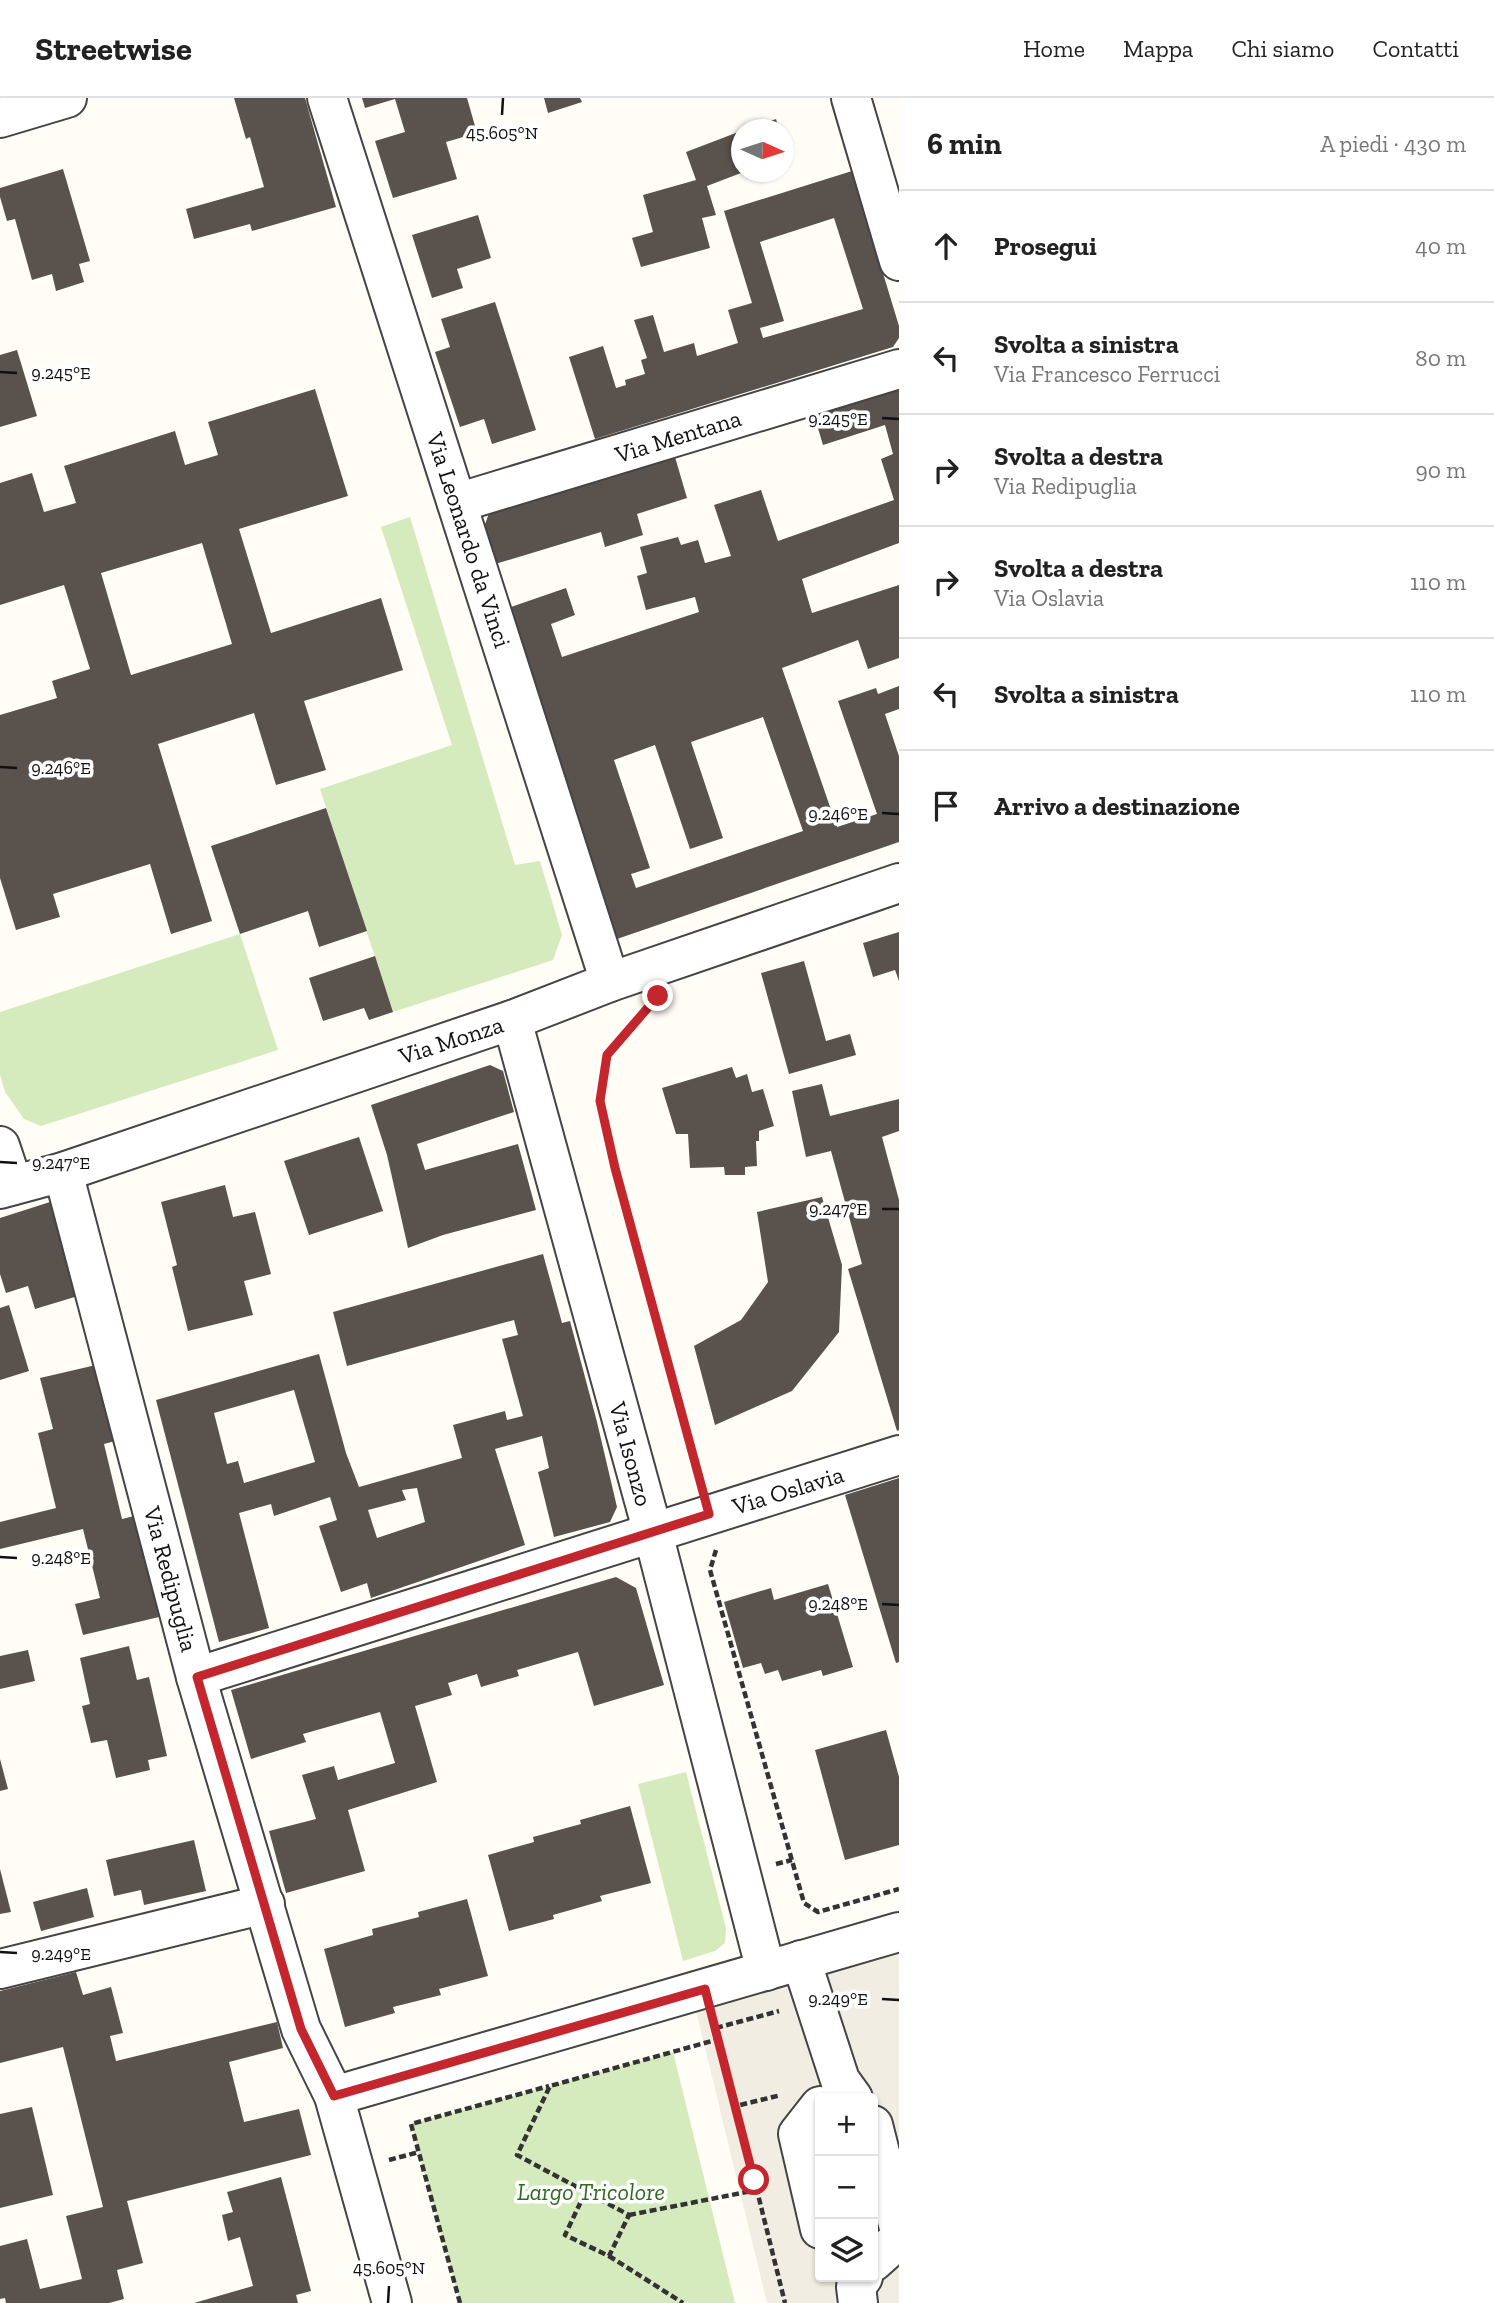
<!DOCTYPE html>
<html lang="it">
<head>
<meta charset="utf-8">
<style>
  body { margin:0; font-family:"Zilla Slab",serif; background:#f2f2f2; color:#222 }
  .controls { position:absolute; right:21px; bottom:21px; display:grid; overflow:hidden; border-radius:7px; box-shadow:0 2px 5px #0004 }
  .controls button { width:63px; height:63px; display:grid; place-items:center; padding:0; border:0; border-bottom:2px solid #e0e0e0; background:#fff; color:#222; font:35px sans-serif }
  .compass { position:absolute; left:731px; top:21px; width:63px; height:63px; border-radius:50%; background:#fff; box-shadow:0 2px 5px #0004; rotate:93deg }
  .stop { position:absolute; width:21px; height:21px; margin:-16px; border:5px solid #c4262e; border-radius:50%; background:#fff }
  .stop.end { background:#c4262e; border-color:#fff; box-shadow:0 2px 7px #0008 }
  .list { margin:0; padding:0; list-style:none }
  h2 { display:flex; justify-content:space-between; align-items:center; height:91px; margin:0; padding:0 28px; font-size:30px }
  h2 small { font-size:23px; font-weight:400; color:#767676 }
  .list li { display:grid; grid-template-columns:46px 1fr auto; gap:21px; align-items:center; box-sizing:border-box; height:112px; padding:0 28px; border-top:2px solid #e0e0e0 }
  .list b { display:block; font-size:26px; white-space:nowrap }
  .list p { margin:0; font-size:23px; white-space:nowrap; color:#767676 }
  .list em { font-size:23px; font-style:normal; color:#767676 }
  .icon { flex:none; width:38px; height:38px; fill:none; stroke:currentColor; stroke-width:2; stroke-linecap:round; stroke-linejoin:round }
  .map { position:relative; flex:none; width:899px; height:2205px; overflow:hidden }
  header { display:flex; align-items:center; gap:42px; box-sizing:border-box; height:98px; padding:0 35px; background:#fff; border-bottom:2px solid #e0e0e0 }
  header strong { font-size:33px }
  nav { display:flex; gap:38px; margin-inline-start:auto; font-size:24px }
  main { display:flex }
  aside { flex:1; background:#fff }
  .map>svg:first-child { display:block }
  .green { fill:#d5ebbd }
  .plaza { fill:#f1ede2; fill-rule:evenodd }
  .building { fill:#5a524d; fill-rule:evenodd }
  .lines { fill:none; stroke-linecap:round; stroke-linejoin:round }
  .minor-casing { stroke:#444; stroke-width:42 }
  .path { stroke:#333; stroke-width:4.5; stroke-dasharray:7 3.5; stroke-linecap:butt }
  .minor { stroke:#fff; stroke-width:38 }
  .route { stroke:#c4262e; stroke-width:9 }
  .ticks { fill:none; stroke:#111; stroke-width:2.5 }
  .labels { text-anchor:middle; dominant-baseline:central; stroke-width:7; stroke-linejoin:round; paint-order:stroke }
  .street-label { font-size:24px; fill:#111; stroke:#fff }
  .park-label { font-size:24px; font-style:italic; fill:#2f6b1f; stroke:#fff }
  .ticks-label { font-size:18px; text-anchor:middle; fill:#111; stroke:#fff; stroke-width:7; stroke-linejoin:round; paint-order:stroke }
</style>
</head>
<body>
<header>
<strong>Streetwise</strong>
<nav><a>Home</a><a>Mappa</a><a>Chi siamo</a><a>Contatti</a></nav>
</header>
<main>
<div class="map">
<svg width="899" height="2205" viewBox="0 0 899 2205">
  <rect width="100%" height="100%" fill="#fffdf5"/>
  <!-- green -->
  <g class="green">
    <polygon points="410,419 515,767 540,763 562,837 553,862 393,914 320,691 452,647 381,429"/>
    <polygon points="240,836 278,952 41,1028 24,1021 5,994 0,976 0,914"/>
    <polygon points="686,1674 726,1830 725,1845 715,1853 683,1863 638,1686"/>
    <polygon points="673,1954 735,2205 460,2205 411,2026"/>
  </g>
  <!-- plaza -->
  <path class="plaza" d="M899,1848V2205H767L696,1913ZM820,2000H873V2179H820Z"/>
  <!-- building -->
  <g class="building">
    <polygon points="234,0 305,0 336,109 252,133 250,126 194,141 186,111 264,89 250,39 246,41"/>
    <polygon points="362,0 467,0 477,35 446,44 457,81 393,100 375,43 405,34 395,1 365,10"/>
    <polygon points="544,0 580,0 582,4 548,15"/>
    <polygon points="776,21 779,32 748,32 748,31"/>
    <polygon points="741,33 741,75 707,88 716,117 702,120 710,150 641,169 632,140 653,134 643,97 696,82 686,54"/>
    <polygon points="63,71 90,163 79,166 84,184 56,193 52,176 32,182 15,121 7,123 0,99 0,90"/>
    <path d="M852,73L899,228V240L893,249L595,341L569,259L603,248L616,290L626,287L625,282L645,276L641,262L647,260L634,222L653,217L664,254L694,245L697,258L738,245L728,212L752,205L724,113ZM834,120L863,211L763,240L760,230L784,223L760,144Z"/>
    <polygon points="478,117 491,160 457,171 463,190 432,200 412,137"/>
    <polygon points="495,204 536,332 492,346 484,321 460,329 435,254 450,249 441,221"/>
    <polygon points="17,252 37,318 0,329 0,257"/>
    <path d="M899,289V445L802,481L812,515L899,487V560L868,571L858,542L782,570L837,729L877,716L838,603L876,590L878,596L899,588V611L885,616L899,658V744L617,841L505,511L566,490L575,517L551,526L562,559L699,514L695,499L646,512L637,478L647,475L640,449L678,439L681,447L698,442L705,465L731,458L714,407L761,392L778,443L894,402L881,361L893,356L885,327L823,347L814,317ZM763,619L803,733L636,790L631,776L650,770L614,662L655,647L690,751L723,740L691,644Z"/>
    <path d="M315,291L348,398L239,431L271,535L381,500L403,572L304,603L326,672L276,687L254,615L158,646L212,823L171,836L150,766L53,796L60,819L16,832L0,780V617L57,600L52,583L90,571L64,487L0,507V385L32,375L44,414L76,405L64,368L175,333L185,367L218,357L208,324ZM202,445L232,546L131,577L101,475Z"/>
    <polygon points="675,359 687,400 637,416 643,437 605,449 601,434 492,467 482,435 489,415"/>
    <polygon points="326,710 367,833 319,849 308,813 240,836 211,748"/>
    <polygon points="899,834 899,883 895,872 873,879 863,845"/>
    <polygon points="375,858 393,914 369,922 364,910 323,923 309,880"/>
    <polygon points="804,863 826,943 850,936 856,957 789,976 761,875"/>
    <polygon points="490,967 503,973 514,1014 417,1046 425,1072 518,1046 536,1112 443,1137 408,1150 387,1057 371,1007"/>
    <polygon points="732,969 736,980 747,976 752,994 763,991 774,1028 759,1033 759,1043 756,1043 757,1068 745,1069 745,1077 725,1077 724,1069 690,1070 688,1036 676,1036 662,990"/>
    <polygon points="822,986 830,1018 899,1001 899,1033 882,1039 899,1102 899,1332 897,1333 848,1171 862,1166 831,1053 806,1059 792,993"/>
    <polygon points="359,1039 383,1113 309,1137 284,1063"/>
    <polygon points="225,1087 233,1119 255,1114 271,1176 244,1183 253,1217 188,1233 172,1169 177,1167 161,1104"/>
    <polygon points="822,1099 842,1167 839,1234 792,1293 715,1327 694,1248 741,1222 768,1184 757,1114"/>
    <polygon points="50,1104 78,1198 35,1211 28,1188 6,1195 0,1176 0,1120"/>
    <path d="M543,1156L562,1225L570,1223L597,1324L617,1409L610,1424L554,1439L538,1374L549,1370L542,1338L495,1351L525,1447L371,1500L367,1485L341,1494L319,1428L337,1422L330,1399L274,1418L271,1406L239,1415L269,1530L219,1544L156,1302L319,1256L346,1355L359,1389L462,1360L453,1327L505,1313L507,1322L523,1318L502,1241L518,1237L514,1222L347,1268L333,1214ZM294,1292L315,1364L244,1385L238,1363L227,1366L214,1315ZM417,1390L425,1424L377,1440L368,1412L406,1402L402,1392Z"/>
    <polygon points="9,1207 29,1273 0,1282 0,1210"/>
    <polygon points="96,1267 115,1343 104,1346 122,1421 134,1418 159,1519 83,1537 75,1506 100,1500 83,1431 0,1451 0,1424 56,1410 38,1335 53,1331 40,1280"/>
    <polygon points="899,1380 899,1564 896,1565 845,1397"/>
    <polygon points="616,1479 636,1490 664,1587 594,1608 578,1554 517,1572 519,1578 481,1589 477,1576 448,1585 452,1597 415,1608 437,1684 348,1712 365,1773 286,1795 269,1733 316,1721 302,1677 334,1668 338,1682 395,1665 380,1614 303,1636 306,1644 251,1661 231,1592"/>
    <polygon points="828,1486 853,1569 823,1578 821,1572 782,1583 778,1572 765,1576 761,1565 743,1570 724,1504 771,1490 774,1502"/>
    <polygon points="129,1548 137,1582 149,1579 167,1658 148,1662 150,1672 116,1680 107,1642 91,1645 82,1608 90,1606 80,1560"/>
    <polygon points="28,1552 35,1583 0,1591 0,1558"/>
    <polygon points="886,1632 899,1679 899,1747 845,1762 815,1652"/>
    <polygon points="0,1661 8,1691 0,1693"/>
    <polygon points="630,1708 651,1785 600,1798 602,1803 553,1817 554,1821 509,1833 488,1757 534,1744 533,1739 581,1726 580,1722"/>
    <polygon points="194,1742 206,1793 144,1807 141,1792 114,1798 106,1762"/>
    <polygon points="0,1771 11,1814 0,1816"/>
    <polygon points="87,1790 94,1819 41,1833 33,1804"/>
    <polygon points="467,1801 488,1878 439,1891 441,1897 393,1909 395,1915 345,1929 324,1851 373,1837 372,1831 419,1819 418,1814"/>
    <polygon points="76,1874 83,1897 111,1889 123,1935 110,1938 116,1963 277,1924 283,1950 229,1964 244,2024 299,2011 311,2057 127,2103 143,2165 117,2172 124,2201 109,2205 6,2205 5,2200 0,2201 0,2148 27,2141 40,2191 82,2181 66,2118 103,2109 63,1949 0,1965 0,1893"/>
    <polygon points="32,2009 53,2097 0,2110 0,2016"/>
    <polygon points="281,2079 311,2193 296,2197 298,2205 194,2205 253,2188 240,2139 228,2143 222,2117 233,2114 227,2094"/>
  </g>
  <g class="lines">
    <defs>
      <g id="minor">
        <polyline points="327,0 610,884"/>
        <polyline points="851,0 899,163"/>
        <polyline points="0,20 67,0"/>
        <polyline points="457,405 899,271"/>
        <polyline points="512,922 653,1435 766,1873"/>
        <polyline points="0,1048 13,1087"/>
        <polyline points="63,1074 196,1579 301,1931 334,1998 392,2205"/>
        <polyline points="0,1091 63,1074 512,922 610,884 899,785"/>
        <polyline points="196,1579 899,1357"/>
        <polyline points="801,1862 840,1982 853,2000"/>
        <polyline points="0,1871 265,1806"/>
        <polyline points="334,1998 899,1834"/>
        <polyline points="820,2008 798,2036 820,2131"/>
        <polyline points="873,2027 899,2130"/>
        <polyline points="873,2164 899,2141"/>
        <polyline points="858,2205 856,2189 863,2179"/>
      </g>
    </defs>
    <!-- minor casing -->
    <use href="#minor" class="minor-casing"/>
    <!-- path -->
    <g class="path">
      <polyline points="646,911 607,957 600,1003 615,1070 700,1383"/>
      <polyline points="716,1452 710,1472 804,1805 818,1814 899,1791"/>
      <polyline points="776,1766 792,1762"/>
      <polyline points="716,1930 779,1913"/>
      <polyline points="719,1941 736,2008 781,1997"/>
      <polyline points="736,2008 785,2205"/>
      <polyline points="389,2062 419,2054"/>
      <polyline points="585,2095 565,2137 609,2158 629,2117 517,2057 550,1988 719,1941 714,1924"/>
      <polyline points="629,2117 757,2092"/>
      <polyline points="609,2158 683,2205"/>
      <polyline points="460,2205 411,2026 549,1988"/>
    </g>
    <!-- minor -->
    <use href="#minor" class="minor"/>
  </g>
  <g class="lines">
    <!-- route -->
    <polyline class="route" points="658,898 607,957 600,1003 615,1070 709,1416 197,1579 301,1931 334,1998 705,1891 754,2082"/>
  </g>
  <!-- ticks -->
  <path class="ticks" d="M502,17L503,0M0,274L17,275M882,320L899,321M0,669L17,670M882,715L899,716M0,1064L17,1065M882,1111H899M0,1459L17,1460M882,1506L899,1507M0,1854L17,1855M882,1901L899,1902M388,2205L389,2188"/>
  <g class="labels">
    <!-- street labels -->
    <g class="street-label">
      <text transform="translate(678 338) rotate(-17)">Via Mentana</text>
      <text transform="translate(469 442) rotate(72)">Via Leonardo da Vinci</text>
      <text transform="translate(451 942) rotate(-18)">Via Monza</text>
      <text transform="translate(631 1356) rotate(75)">Via Isonzo</text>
      <text transform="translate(788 1392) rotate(-17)">Via Oslavia</text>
      <text transform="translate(171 1481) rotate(75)">Via Redipuglia</text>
    </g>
    <!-- park labels -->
    <g class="park-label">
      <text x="591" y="2093">Largo Tricolore</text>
    </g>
  </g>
  <g class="ticks-label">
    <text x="502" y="41">45.605°N</text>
    <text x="61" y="281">9.245°E</text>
    <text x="838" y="327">9.245°E</text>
    <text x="61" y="676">9.246°E</text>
    <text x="838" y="722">9.246°E</text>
    <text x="61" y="1071">9.247°E</text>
    <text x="838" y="1117">9.247°E</text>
    <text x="61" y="1466">9.248°E</text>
    <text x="838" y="1512">9.248°E</text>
    <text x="61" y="1862">9.249°E</text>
    <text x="838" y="1907">9.249°E</text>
    <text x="389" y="2176">45.605°N</text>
  </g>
</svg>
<div class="controls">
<button>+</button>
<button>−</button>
<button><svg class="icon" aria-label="layers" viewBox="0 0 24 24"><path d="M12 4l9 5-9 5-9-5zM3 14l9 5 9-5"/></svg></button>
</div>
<svg class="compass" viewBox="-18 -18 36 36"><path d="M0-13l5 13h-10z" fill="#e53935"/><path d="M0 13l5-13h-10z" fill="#767676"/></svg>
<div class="stop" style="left:754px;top:2082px"></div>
<div class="stop end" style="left:658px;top:898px"></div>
</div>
<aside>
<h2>6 min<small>A piedi · 430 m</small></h2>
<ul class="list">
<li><svg class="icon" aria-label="ahead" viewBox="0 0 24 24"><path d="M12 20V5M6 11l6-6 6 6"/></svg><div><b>Prosegui</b></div><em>40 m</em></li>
<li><svg class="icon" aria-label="left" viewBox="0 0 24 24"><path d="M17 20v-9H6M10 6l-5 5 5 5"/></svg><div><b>Svolta a sinistra</b><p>Via Francesco Ferrucci</p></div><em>80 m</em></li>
<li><svg class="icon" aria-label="right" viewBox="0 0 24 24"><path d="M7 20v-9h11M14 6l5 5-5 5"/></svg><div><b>Svolta a destra</b><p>Via Redipuglia</p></div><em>90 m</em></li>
<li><svg class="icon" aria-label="right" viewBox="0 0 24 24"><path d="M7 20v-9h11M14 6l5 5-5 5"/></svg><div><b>Svolta a destra</b><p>Via Oslavia</p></div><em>110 m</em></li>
<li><svg class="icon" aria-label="left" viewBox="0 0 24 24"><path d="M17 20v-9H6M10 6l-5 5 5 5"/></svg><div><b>Svolta a sinistra</b></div><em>110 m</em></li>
<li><svg class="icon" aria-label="arrive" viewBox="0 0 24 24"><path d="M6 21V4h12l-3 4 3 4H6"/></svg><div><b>Arrivo a destinazione</b></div></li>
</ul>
</aside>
</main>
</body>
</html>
